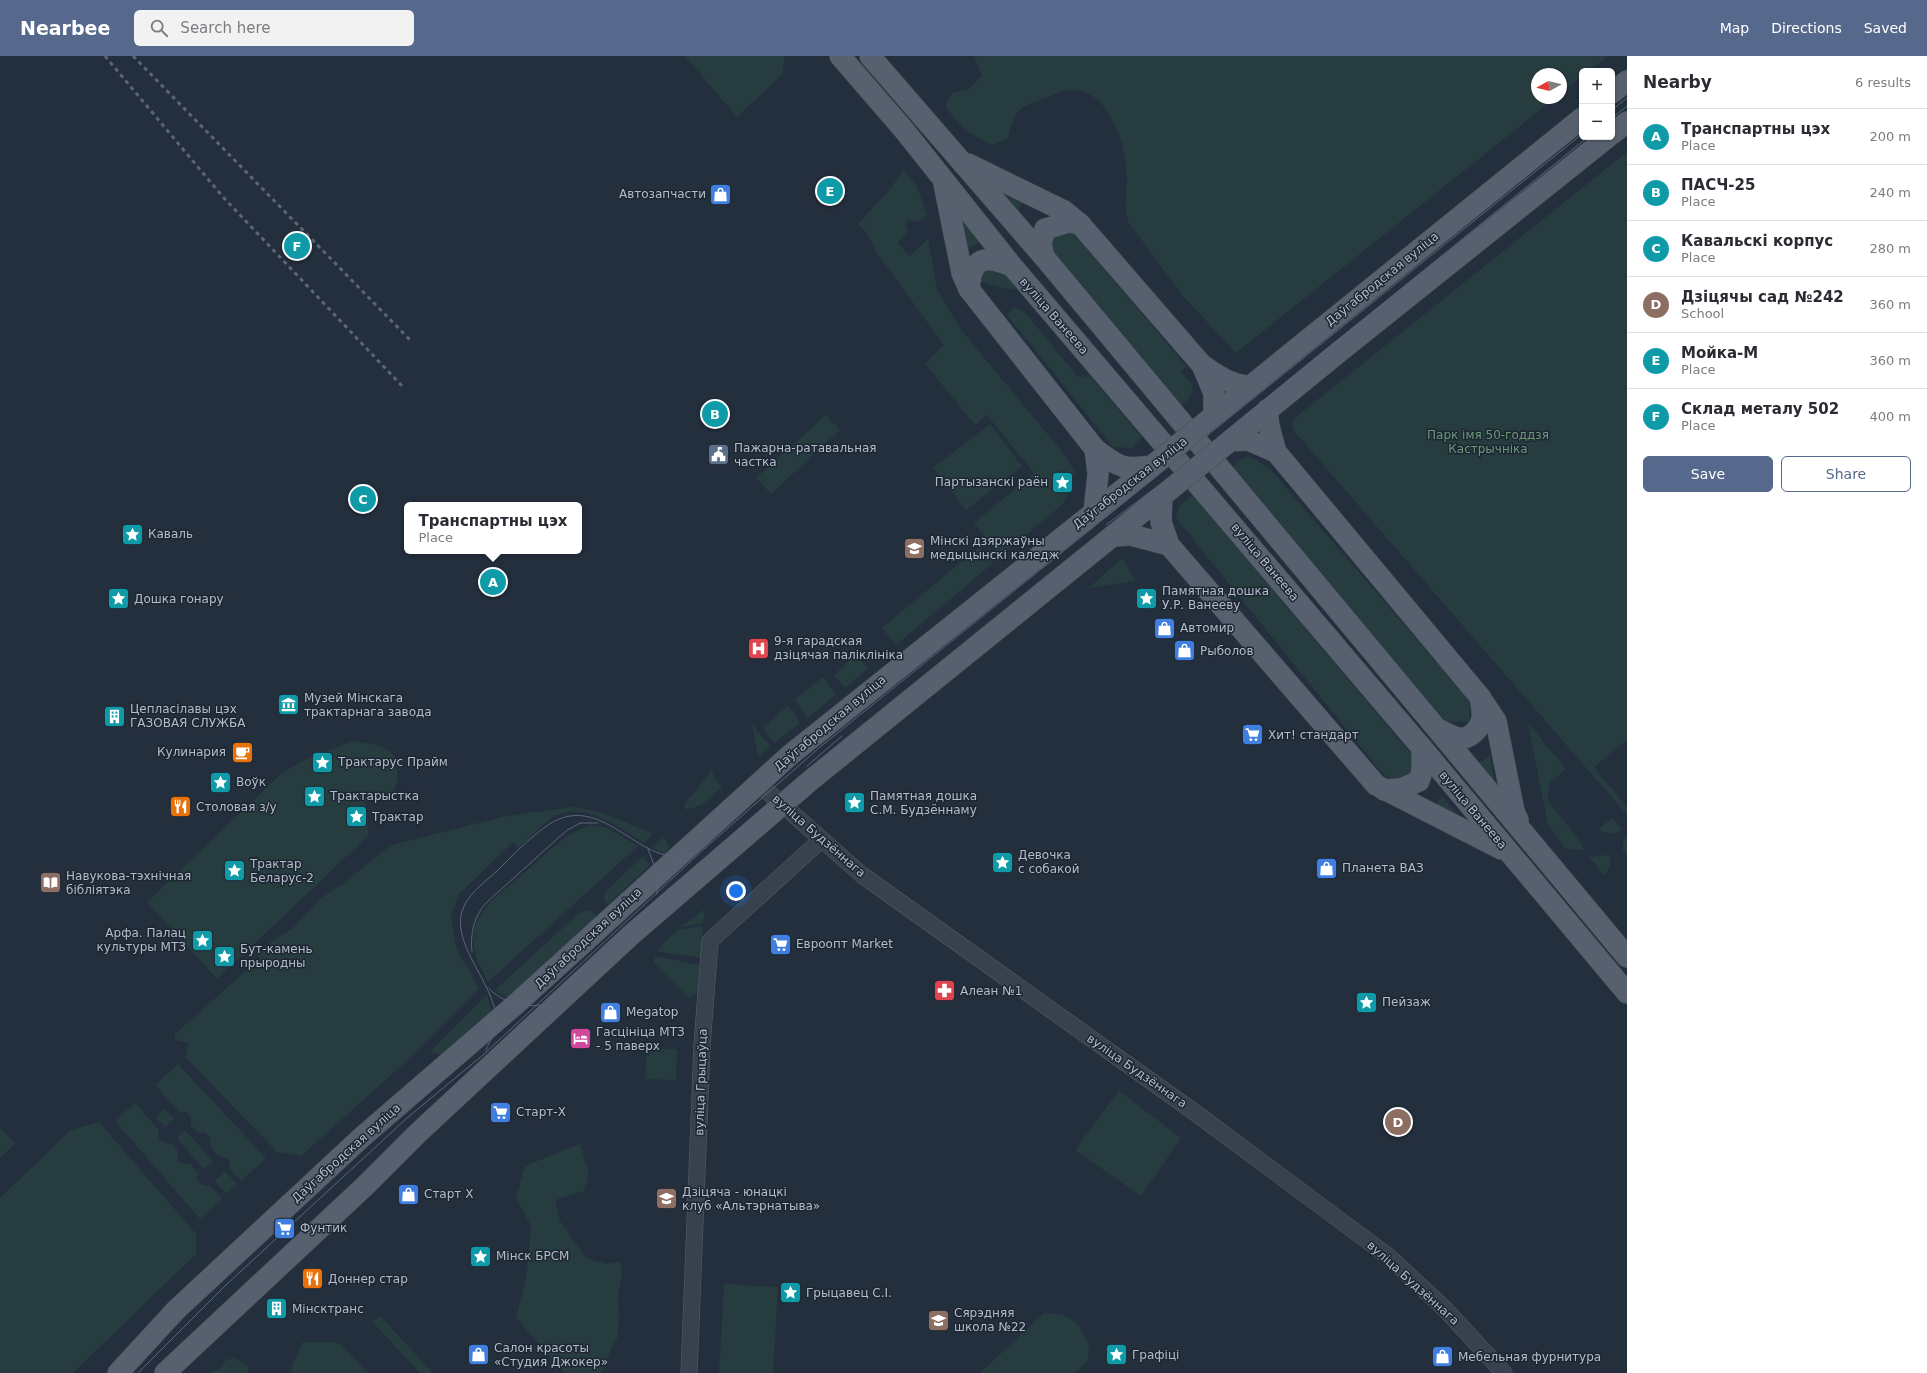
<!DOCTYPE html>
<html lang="en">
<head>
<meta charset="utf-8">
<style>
  body { margin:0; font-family:"DejaVu Sans",sans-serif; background:#f2f2f3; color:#2b2b33 }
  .controls { position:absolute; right:12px; top:12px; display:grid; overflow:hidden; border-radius:6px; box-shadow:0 1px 3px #0004 }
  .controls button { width:36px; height:36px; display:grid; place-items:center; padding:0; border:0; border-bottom:1px solid #e1e1e2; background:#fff; color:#2b2b33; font:20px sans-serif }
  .compass { position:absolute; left:1531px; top:12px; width:36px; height:36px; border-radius:50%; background:#fff; box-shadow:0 1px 3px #0004; rotate:262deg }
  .you { position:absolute; left:736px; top:835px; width:14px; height:14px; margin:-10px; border:3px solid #fff; border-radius:50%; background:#1a73e8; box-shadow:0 0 0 6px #1a73e833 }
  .badge { display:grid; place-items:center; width:26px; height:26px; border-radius:50%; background:#56698c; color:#fff; font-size:13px; font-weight:700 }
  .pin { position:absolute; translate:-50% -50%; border:2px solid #fff; box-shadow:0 1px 4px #0006 }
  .popup { position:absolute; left:404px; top:446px; width:178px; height:52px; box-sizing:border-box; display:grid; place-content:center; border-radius:6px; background:#fff; filter:drop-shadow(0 1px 3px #0005); font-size:13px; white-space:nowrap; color:#7c7c81 }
  .popup b { font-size:15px; color:#2b2b33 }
  .popup::after { content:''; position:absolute; left:50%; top:100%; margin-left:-8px; border:8px solid transparent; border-top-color:#fff }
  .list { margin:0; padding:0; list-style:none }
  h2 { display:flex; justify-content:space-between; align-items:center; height:52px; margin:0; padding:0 16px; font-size:17px }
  h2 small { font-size:13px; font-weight:400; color:#7c7c81 }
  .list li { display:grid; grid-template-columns:26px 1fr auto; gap:12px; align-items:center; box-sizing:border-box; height:56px; padding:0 16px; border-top:1px solid #e1e1e2 }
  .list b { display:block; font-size:15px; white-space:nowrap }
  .list p { margin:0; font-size:13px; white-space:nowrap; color:#7c7c81 }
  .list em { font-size:13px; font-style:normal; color:#7c7c81 }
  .actions { display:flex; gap:8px; padding:12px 16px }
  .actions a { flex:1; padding:9px 0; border:1px solid #56698c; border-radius:6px; text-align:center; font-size:14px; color:#56698c }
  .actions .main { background:#56698c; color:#fff }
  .icon { flex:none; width:22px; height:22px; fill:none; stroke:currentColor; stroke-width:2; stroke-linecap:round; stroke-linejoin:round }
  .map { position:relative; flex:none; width:1627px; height:1317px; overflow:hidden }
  header { display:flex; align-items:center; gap:24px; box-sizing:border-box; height:56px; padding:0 20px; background:#56698c; color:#fff }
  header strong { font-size:19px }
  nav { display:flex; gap:22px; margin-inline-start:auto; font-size:14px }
  .search { width:280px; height:36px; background:#f2f2f3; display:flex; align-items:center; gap:10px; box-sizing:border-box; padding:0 14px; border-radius:6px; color:#7c7c81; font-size:15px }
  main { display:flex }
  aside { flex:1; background:#fff }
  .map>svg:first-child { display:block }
  .green { fill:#263c3f }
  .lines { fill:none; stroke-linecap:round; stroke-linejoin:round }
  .tertiary-casing { stroke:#565f6c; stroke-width:17 }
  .primary-casing { stroke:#414a57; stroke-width:22 }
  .tertiary { stroke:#38414e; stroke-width:16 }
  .primary { stroke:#56606e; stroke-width:21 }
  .tram { stroke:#5a6575; stroke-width:1 }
  .rail { stroke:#5a6575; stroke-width:3; stroke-dasharray:4 4; stroke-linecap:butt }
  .primary-bridge-casing { stroke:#414a57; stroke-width:22; stroke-linecap:butt }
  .primary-bridge { stroke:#56606e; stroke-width:21 }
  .labels { text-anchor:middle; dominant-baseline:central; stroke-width:3; stroke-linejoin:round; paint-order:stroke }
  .poi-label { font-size:12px; fill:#b4bcc9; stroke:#1d2633; text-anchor:start }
  .street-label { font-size:12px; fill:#b4bcc9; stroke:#1d2633 }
  .park-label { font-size:12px; fill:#6b9a76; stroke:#1d2633 }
</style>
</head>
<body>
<header>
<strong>Nearbee</strong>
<div class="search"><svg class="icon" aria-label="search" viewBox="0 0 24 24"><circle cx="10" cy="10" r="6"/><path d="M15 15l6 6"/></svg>Search here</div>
<nav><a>Map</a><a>Directions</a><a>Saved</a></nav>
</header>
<main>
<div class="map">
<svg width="1627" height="1317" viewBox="0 0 1627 1317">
  <rect width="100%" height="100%" fill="#242f3e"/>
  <!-- green -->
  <g class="green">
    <polygon points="685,0 785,0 782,19 737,61"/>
    <path d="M974,0H1608L1589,15H1582V20L1561,37V18H1537V42H1555L1236,297L1183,240L1129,167C1123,154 1127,136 1127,122C1127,91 1110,31 1069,34C1059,35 1048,42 1038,45C1016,51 1013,60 1008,82L993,89C968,78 959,71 945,49L952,37L969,33L982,20Z"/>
    <polygon points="1627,96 1627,686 1623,687 1594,711 1627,751 1627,759 1294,375 1292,367 1296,361"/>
    <polygon points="903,114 916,128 927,159 918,166 909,164 905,167 908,176 897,187 910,200 928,183 937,233 962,275 1065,399 1075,415 1072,431 1063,448 1002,499 996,495 974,467 1034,417 987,359 975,369 925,308 944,289 876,196 868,179 858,168 891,132"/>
    <polygon points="995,137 1024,146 1014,159"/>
    <polygon points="960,164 981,185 965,195"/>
    <polygon points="1071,174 1186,310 1181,316 1193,331 1189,343 1179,351 1049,195 1049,182"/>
    <polygon points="1003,213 1018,230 1012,234 979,225 983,214"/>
    <polygon points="1014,251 1024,255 1078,321 1090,320 1142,381 1131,392 1113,391 1007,259"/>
    <polygon points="826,359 840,374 771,438 756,422"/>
    <polygon points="990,368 1022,410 966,454 933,412"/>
    <polygon points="1248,401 1257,404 1271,414 1469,644 1470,666 1445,665 1230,414 1237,405"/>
    <path d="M1193,439L1411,698L1416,709L1413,719C1396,729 1389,724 1377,711L1176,462L1180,449Z"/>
    <polygon points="979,491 993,507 896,589 882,572"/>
    <polygon points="1122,502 1136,525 1089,532"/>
    <polygon points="855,602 861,603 867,613 845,632 834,619 851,603"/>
    <polygon points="823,621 836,638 808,662 795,644"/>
    <polygon points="788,649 800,667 774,687 763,672"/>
    <polygon points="1528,667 1566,713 1549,727 1548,745 1582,788 1583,794 1566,793 1548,768"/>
    <polygon points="752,668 770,690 758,701"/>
    <polygon points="353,685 382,690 395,700 398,724 393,736 365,745 368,761 368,780 217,923 147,846 283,716 310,701"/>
    <polygon points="1490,700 1495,728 1476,709"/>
    <polygon points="712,714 714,722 722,731 703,748 687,754 683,750"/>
    <polygon points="1442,740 1461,764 1433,753"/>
    <path d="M572,751C601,754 626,766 652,778L644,787C619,771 580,742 550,763C539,771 529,783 518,792L513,786L459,838L451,860L455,886L461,902L470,915L479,932L400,1011L301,1100L277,1096L186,1002L189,987L175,984L174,979L260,902L258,898L270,887L294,871L321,842L344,827L391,789L506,760Z"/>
    <polygon points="1612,762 1622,774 1613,778 1600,775 1599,773"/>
    <path d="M591,769L607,772L638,790L488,926C479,909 469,891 475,871C478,861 484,853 491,845C501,835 513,827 524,817C544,801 565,776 591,769Z"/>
    <polygon points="1627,780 1627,800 1623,795 1623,783"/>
    <polygon points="664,781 669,791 665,798 653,792"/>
    <polygon points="1609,799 1611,806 1607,816 1603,818 1589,801"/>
    <polygon points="643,800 650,809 608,848 604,844 604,837"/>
    <polygon points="705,853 703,867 681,871"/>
    <polygon points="585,854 591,855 597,860 508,942 495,934 578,858"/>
    <polygon points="703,870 701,902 656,895 677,874"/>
    <polygon points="655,900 699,909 699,935 689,942 654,907"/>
    <polygon points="487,939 492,956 441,999 431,995"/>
    <polygon points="647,992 677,993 676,1024 645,1023"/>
    <path d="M178,1008L266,1102L241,1125L230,1113V1107L227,1102L218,1099L210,1091C211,1083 210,1080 204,1076L198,1077L190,1069C192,1063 191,1059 185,1056L180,1057L155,1029Z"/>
    <polygon points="1119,1035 1181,1082 1141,1140 1075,1094"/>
    <polygon points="135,1047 159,1074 158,1079 160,1084 166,1087 171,1087 178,1094 177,1100 179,1106 185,1108 190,1108 199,1118 197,1122 199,1127 205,1130 210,1129 222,1143 200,1163 115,1065"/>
    <polygon points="165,1053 174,1063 165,1071 156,1062"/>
    <polygon points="99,1066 196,1178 196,1198 73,1317 0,1317 0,1142 71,1074"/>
    <polygon points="0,1073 5,1076 15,1088 0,1102"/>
    <polygon points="185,1074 213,1105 204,1113 177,1082"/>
    <polygon points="580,1088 589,1117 584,1135 555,1144 560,1165 586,1202 606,1208 620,1206 622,1219 618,1237 619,1265 617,1283 611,1292 604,1313 600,1317 565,1317 516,1262 527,1217 531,1170 516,1142 525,1110"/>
    <polygon points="225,1115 237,1128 226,1138 215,1125"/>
    <polygon points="724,1228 778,1231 773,1317 719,1317"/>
    <polygon points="1044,1257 1061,1258 1078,1268 1089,1288 1088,1305 1075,1317 980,1317"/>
    <polygon points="380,1260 433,1317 420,1317 372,1265"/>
    <polygon points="303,1286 330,1286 340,1288 368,1317 291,1317 293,1307"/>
    <polygon points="235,1302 247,1309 249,1317 209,1317 220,1313 226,1304"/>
  </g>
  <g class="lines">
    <defs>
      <g id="tertiary">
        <polyline points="758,727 862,819 1197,1058 1388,1200 1445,1253 1504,1317"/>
        <polyline points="689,1317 702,989 710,885 821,784"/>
      </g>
      <g id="primary">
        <polyline points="840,0 904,74 1012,210 1422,692 1627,937"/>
        <polyline points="870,0 1044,201 1627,901"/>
        <polyline points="1612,37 1627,25"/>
        <polyline points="1612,78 1627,66"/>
        <polyline points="968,108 1064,155 1080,168 1202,309 1214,337 1214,359"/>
        <path d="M944,128L962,217L969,233L1095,393C1119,411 1122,414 1152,410"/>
        <polyline points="1044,201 1041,188 1045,173 1069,166 1080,168"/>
        <path d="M969,233C972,200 985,199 1012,210"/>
        <path d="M1202,309C1218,320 1231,329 1250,330"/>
        <polyline points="1267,354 1269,370 1276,396 1480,641 1496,665 1514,755 1518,764"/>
        <polyline points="1206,366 1582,62"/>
        <polyline points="1230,385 1339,296 1608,81"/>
        <polyline points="1230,385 1248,384 1276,396"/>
        <polyline points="1162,440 1161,466 1169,489 1376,729 1501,793"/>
        <polyline points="1094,456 1098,418 1095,393"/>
        <polyline points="1113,480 1131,479 1169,489"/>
        <path d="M1439,674C1445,676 1453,681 1459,682C1469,684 1480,673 1482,663C1483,657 1481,648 1480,641"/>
        <polyline points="1384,734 1401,733 1419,725 1422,715 1422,692"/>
        <polyline points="118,1317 176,1254 362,1081 516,948 790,699 1152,410"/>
        <polyline points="165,1317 366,1129 418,1077 631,879 811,724 1162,440"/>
      </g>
    </defs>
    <!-- tertiary casing -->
    <use href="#tertiary" class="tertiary-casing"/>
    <!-- primary casing -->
    <use href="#primary" class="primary-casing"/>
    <!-- tertiary -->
    <use href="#tertiary" class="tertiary"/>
    <!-- primary -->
    <use href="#primary" class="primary"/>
    <!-- tram -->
    <g class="tram">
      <polyline points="1612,54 1627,42"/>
      <polyline points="1612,62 1627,50"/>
      <polyline points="1106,469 1162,427 1588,81"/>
      <polyline points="807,710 842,680"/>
      <path d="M648,793C654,808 659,822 657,838"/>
      <polyline points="641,859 673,829"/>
      <path d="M472,896C470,877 474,860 487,846L566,775L580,767H598"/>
      <path d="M489,933C502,945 521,952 540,949"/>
      <path d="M486,994C490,984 497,973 496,963C495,927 447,885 464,850C471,835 488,824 499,813C514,798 539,772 557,764C609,740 646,820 696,796"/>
      <polyline points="138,1317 227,1228 407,1062 483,999 704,793 820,691 1582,78"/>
    </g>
    <!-- rail -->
    <g class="rail">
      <polyline points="105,0 223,141 404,332"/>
      <polyline points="133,0 412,286"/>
    </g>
    <defs>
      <g id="primary-bridge">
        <polyline points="1152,410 1206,366"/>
        <polyline points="1162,440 1230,385"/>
      </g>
    </defs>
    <!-- primary-bridge casing -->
    <use href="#primary-bridge" class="primary-bridge-casing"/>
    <!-- primary-bridge -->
    <use href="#primary-bridge" class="primary-bridge"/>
  </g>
  <!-- icons -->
  <defs>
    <symbol id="shop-square" viewBox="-11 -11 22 22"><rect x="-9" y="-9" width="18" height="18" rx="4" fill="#3f7fe0" stroke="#1d2633"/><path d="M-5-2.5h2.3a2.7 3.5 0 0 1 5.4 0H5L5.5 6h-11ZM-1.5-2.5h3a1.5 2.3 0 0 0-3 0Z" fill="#fff"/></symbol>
    <symbol id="civic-square" viewBox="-11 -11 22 22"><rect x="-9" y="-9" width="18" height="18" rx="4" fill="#5c6f8a" stroke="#1d2633"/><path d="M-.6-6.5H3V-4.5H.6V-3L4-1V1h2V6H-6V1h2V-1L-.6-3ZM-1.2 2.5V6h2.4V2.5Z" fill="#fff"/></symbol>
    <symbol id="sight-square" viewBox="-11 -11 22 22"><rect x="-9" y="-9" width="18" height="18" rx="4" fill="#0f9aa8" stroke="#1d2633"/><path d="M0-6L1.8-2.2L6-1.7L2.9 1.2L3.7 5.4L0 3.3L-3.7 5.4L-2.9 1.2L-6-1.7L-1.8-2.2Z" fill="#fff"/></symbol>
    <symbol id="university-square" viewBox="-11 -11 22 22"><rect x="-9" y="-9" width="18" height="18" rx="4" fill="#8d6e63" stroke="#1d2633"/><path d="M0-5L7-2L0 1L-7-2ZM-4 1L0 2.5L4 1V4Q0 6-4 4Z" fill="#fff"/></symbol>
    <symbol id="hospital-square" viewBox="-11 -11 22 22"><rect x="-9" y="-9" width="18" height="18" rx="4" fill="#e0444e" stroke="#1d2633"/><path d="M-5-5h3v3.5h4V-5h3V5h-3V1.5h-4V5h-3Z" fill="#fff"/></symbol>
    <symbol id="museum-square" viewBox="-11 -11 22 22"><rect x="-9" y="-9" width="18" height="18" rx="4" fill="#0f9aa8" stroke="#1d2633"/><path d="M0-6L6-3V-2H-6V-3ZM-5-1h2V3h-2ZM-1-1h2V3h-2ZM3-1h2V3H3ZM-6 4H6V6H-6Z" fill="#fff"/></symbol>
    <symbol id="building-square" viewBox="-11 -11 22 22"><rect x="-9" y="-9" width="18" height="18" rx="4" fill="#0f9aa8" stroke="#1d2633"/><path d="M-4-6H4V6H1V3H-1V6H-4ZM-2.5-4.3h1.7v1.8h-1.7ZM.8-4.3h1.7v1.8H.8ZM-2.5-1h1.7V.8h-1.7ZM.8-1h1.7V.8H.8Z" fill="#fff"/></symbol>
    <symbol id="supermarket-square" viewBox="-11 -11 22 22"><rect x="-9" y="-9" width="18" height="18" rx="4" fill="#3f7fe0" stroke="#1d2633"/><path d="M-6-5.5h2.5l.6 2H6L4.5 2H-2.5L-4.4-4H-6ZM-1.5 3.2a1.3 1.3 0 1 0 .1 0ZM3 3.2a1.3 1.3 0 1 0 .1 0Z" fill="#fff"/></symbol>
    <symbol id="cafe-square" viewBox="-11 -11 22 22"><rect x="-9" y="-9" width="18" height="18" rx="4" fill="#e8710a" stroke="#1d2633"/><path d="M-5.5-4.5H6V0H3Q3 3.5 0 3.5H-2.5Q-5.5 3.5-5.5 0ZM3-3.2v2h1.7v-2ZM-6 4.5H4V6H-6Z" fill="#fff"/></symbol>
    <symbol id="restaurant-square" viewBox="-11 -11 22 22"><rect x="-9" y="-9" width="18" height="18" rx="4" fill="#e8710a" stroke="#1d2633"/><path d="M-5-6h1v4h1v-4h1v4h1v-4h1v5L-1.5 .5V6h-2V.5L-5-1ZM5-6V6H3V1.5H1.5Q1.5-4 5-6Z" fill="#fff"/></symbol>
    <symbol id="library-square" viewBox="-11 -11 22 22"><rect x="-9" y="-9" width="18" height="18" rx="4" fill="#8d6e63" stroke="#1d2633"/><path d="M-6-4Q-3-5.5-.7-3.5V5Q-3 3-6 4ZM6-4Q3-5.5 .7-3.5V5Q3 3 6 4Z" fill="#fff"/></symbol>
    <symbol id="pharmacy-square" viewBox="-11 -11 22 22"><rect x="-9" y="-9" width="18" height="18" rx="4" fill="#e0444e" stroke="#1d2633"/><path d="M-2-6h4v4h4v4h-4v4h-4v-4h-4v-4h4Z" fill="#fff"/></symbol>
    <symbol id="hotel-square" viewBox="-11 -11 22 22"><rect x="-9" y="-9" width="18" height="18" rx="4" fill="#d1479c" stroke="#1d2633"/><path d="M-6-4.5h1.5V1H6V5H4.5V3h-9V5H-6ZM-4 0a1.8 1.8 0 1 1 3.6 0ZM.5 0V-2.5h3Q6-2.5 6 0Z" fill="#fff"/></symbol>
    <symbol id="school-square" viewBox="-11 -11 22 22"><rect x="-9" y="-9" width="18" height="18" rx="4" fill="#8d6e63" stroke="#1d2633"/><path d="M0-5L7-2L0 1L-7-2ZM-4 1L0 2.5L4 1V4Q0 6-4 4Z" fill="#fff"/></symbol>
  </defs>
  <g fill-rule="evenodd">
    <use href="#shop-square" x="708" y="126" width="25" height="25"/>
    <use href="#civic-square" x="706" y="386" width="25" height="25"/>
    <use href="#sight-square" x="1050" y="414" width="25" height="25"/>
    <use href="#sight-square" x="120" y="466" width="25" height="25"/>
    <use href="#university-square" x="902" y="480" width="25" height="25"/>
    <use href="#sight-square" x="1134" y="530" width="25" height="25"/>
    <use href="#sight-square" x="106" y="530" width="25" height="25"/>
    <use href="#shop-square" x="1152" y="560" width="25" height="25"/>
    <use href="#hospital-square" x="746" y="580" width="25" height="25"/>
    <use href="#shop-square" x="1172" y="582" width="25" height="25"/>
    <use href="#museum-square" x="276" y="636" width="25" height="25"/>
    <use href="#building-square" x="102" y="648" width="25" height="25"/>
    <use href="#supermarket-square" x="1240" y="666" width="25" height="25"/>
    <use href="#cafe-square" x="230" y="684" width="25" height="25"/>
    <use href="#sight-square" x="310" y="694" width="25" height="25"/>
    <use href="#sight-square" x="208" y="714" width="25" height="25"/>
    <use href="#sight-square" x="302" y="728" width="25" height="25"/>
    <use href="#sight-square" x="842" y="734" width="25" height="25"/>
    <use href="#restaurant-square" x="168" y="738" width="25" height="25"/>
    <use href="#sight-square" x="344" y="748" width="25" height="25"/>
    <use href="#sight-square" x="990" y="794" width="25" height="25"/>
    <use href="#shop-square" x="1314" y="800" width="25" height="25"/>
    <use href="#sight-square" x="222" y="802" width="25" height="25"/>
    <use href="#library-square" x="38" y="814" width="25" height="25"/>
    <use href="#sight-square" x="190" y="872" width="25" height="25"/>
    <use href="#supermarket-square" x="768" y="876" width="25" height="25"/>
    <use href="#sight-square" x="212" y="888" width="25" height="25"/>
    <use href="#pharmacy-square" x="932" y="922" width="25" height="25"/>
    <use href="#sight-square" x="1354" y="934" width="25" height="25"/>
    <use href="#shop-square" x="598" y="944" width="25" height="25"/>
    <use href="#hotel-square" x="568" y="970" width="25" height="25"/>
    <use href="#supermarket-square" x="488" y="1044" width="25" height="25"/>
    <use href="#shop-square" x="396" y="1126" width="25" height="25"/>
    <use href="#school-square" x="654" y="1130" width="25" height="25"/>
    <use href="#supermarket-square" x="272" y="1160" width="25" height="25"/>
    <use href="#sight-square" x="468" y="1188" width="25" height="25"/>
    <use href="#restaurant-square" x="300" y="1210" width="25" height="25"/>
    <use href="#sight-square" x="778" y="1224" width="25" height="25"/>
    <use href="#building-square" x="264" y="1240" width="25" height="25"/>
    <use href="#school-square" x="926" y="1252" width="25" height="25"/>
    <use href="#shop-square" x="466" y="1286" width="25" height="25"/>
    <use href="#sight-square" x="1104" y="1286" width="25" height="25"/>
    <use href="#shop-square" x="1430" y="1288" width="25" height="25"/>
  </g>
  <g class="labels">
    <!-- poi labels -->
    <g class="poi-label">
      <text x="706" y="138" text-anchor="end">Автозапчасти</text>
      <text x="734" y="392">Пажарна-ратавальная<tspan x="734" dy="14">частка</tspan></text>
      <text x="1048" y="426" text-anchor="end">Партызанскі раён</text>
      <text x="148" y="478">Каваль</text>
      <text x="930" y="485">Мінскі дзяржаўны<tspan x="930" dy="14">медыцынскі каледж</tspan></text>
      <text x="1162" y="535">Памятная дошка<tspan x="1162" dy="14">У.Р. Ванееву</tspan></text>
      <text x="134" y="543">Дошка гонару</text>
      <text x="1180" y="572">Автомир</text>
      <text x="774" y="585">9-я гарадская<tspan x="774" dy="14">дзіцячая паліклініка</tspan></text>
      <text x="1200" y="595">Рыболов</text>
      <text x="304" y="642">Музей Мінскага<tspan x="304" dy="14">трактарнага завода</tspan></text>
      <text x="130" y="653">Цепласілавы цэх<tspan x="130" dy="14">ГАЗОВАЯ СЛУЖБА</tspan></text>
      <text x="1268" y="679">Хит! стандарт</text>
      <text x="226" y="696" text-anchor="end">Кулинария</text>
      <text x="338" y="706">Трактарус Прайм</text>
      <text x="236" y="726">Воўк</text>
      <text x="330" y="740">Трактарыстка</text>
      <text x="870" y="740">Памятная дошка<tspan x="870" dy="14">С.М. Будзённаму</tspan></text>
      <text x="196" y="751">Столовая з/у</text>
      <text x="372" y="761">Трактар</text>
      <text x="1018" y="799">Девочка<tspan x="1018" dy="14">с собакой</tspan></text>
      <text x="250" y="808">Трактар<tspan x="250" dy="14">Беларус-2</tspan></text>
      <text x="1342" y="812">Планета ВАЗ</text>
      <text x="66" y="820">Навукова-тэхнічная<tspan x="66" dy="14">бібліятэка</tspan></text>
      <text x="186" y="877" text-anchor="end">Арфа. Палац<tspan x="186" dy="14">культуры МТЗ</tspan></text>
      <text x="796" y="888">Евроопт Market</text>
      <text x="240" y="893">Бут-камень<tspan x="240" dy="14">прыродны</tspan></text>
      <text x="960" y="935">Алеан №1</text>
      <text x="1382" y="946">Пейзаж</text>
      <text x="626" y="956">Megatop</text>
      <text x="596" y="976">Гасцініца МТЗ<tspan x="596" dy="14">- 5 паверх</tspan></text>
      <text x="516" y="1056">Старт-X</text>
      <text x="682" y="1136">Дзіцяча - юнацкі<tspan x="682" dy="14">клуб «Альтэрнатыва»</tspan></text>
      <text x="424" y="1138">Старт Х</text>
      <text x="300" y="1172">Фунтик</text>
      <text x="496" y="1200">Мінск БРСМ</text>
      <text x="328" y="1223">Доннер стар</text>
      <text x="806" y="1237">Грыцавец С.І.</text>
      <text x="292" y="1253">Мінсктранс</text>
      <text x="954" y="1257">Сярэдняя<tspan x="954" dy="14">школа №22</tspan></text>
      <text x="494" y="1292">Салон красоты<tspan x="494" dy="14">«Студия Джокер»</tspan></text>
      <text x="1132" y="1299">Графіці</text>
      <text x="1458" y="1301">Мебельная фурнитура</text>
    </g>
    <!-- street labels -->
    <g class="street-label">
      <text transform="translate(1382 223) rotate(-39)">Даўгабродская вуліца</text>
      <text transform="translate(1054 260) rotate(49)">вуліца Ванеева</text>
      <text transform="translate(1130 427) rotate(-38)">Даўгабродская вуліца</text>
      <text transform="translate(1265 506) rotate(50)">вуліца Ванеева</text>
      <text transform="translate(830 667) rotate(-40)">Даўгабродская вуліца</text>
      <text transform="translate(1473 754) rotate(50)">вуліца Ванеева</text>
      <text transform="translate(819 780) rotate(41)">вуліца Будзённага</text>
      <text transform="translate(588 882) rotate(-43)">Даўгабродская вуліца</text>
      <text transform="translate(1137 1015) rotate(35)">вуліца Будзённага</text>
      <text transform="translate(701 1026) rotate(-88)">вуліца Грыцаўца</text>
      <text transform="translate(346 1097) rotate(-42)">Даўгабродская вуліца</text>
      <text transform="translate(1413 1227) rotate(42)">вуліца Будзённага</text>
    </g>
    <!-- park labels -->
    <g class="park-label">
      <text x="1488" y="379">Парк імя 50-годдзя<tspan x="1488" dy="14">Кастрычніка</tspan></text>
    </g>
  </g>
</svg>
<div class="controls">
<button>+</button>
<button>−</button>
</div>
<svg class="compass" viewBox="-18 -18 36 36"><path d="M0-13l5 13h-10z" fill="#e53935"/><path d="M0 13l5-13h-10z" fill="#7c7c81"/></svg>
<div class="you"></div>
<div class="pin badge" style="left:493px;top:526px;background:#0f9aa8">A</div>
<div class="popup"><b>Транспартны цэх</b>Place</div>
<div class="pin badge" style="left:715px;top:358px;background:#0f9aa8">B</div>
<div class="pin badge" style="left:363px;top:443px;background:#0f9aa8">C</div>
<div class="pin badge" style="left:1398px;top:1066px;background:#8d6e63">D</div>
<div class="pin badge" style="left:830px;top:135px;background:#0f9aa8">E</div>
<div class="pin badge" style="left:297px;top:190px;background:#0f9aa8">F</div>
</div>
<aside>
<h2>Nearby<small>6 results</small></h2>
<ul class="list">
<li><span class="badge" style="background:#0f9aa8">A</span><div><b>Транспартны цэх</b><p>Place</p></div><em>200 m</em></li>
<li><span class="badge" style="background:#0f9aa8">B</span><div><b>ПАСЧ-25</b><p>Place</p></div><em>240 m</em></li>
<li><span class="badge" style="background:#0f9aa8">C</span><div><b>Кавальскі корпус</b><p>Place</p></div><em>280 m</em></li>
<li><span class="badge" style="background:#8d6e63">D</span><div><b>Дзіцячы сад №242</b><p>School</p></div><em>360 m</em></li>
<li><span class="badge" style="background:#0f9aa8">E</span><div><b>Мойка-М</b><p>Place</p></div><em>360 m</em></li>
<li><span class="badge" style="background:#0f9aa8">F</span><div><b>Склад металу 502</b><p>Place</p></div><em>400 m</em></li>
</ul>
<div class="actions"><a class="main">Save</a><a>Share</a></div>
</aside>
</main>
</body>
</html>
